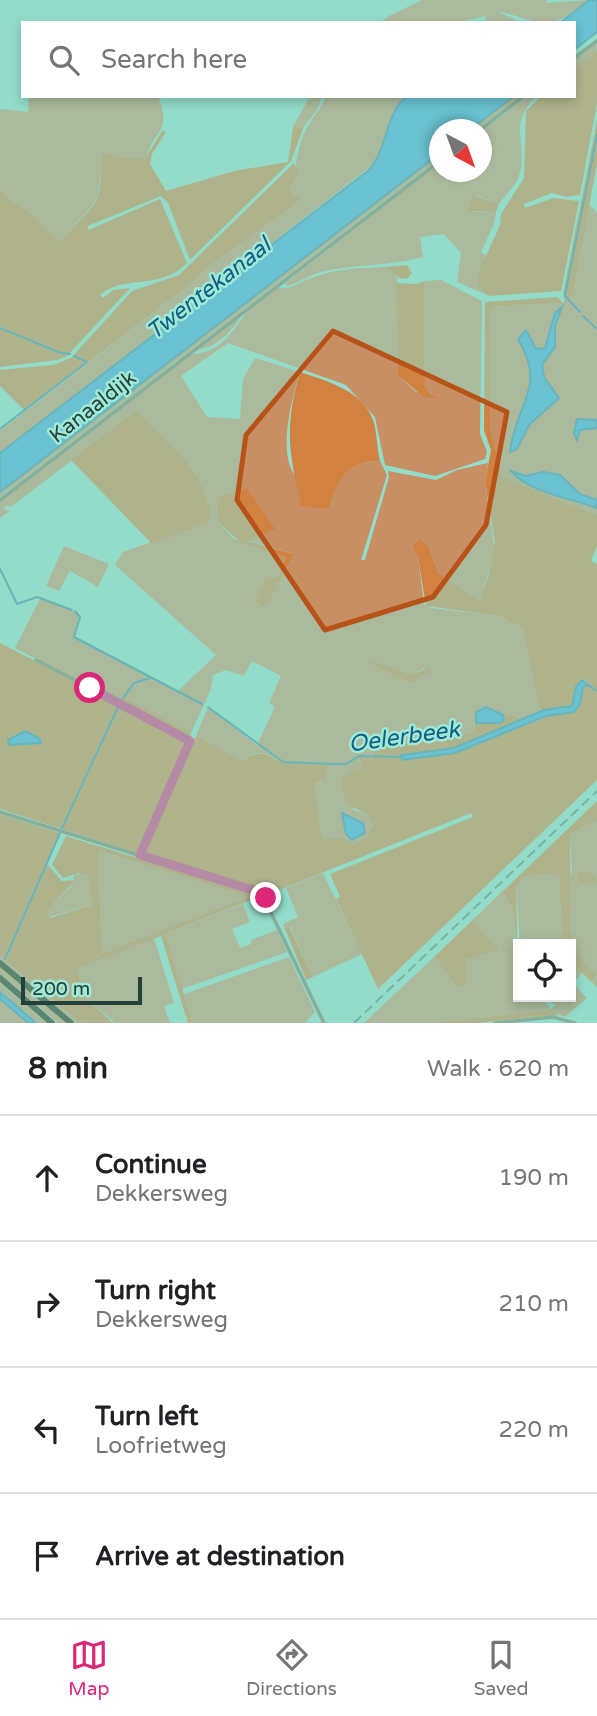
<!DOCTYPE html>
<html lang="en">
<head>
<meta charset="utf-8">
<style>
  body { margin:0; font-family:"Varela Round",sans-serif; background:#f6f6f6; color:#202124 }
  .controls { position:absolute; right:21px; bottom:21px; display:grid; overflow:hidden; border-radius:0px; box-shadow:0 4px 10px #0003 }
  .controls button { width:63px; height:63px; display:grid; place-items:center; padding:0; border:0; border-bottom:2px solid #e0e0e0; background:#fff; color:#202124; font:35px sans-serif }
  .compass { position:absolute; left:429px; top:119px; width:63px; height:63px; border-radius:50%; background:#fff; box-shadow:0 4px 10px #0003; rotate:139deg }
  .scale { position:absolute; left:21px; bottom:18px; width:121px; box-sizing:border-box; padding-left:7px; border:4px solid #23413a; border-top:0; font-size:19px; line-height:24px; white-space:nowrap; color:#23413a; -webkit-text-stroke:5px #a0e9d7; paint-order:stroke }
  .stop { position:absolute; width:21px; height:21px; margin:-16px; border:5px solid #db2777; border-radius:50%; background:#fff }
  .stop.end { background:#db2777; border-color:#fff; box-shadow:0 2px 7px #0008 }
  .list { margin:0; padding:0; list-style:none }
  h2 { display:flex; justify-content:space-between; align-items:center; height:91px; margin:0; padding:0 28px; font-size:30px }
  h2 small { font-size:23px; font-weight:400; color:#757577 }
  .list li { display:grid; grid-template-columns:46px 1fr auto; gap:21px; align-items:center; box-sizing:border-box; height:126px; padding:0 28px; border-top:2px solid #e0e0e0 }
  .list b { display:block; font-size:26px; white-space:nowrap }
  .list p { margin:0; font-size:23px; white-space:nowrap; color:#757577 }
  .list em { font-size:23px; font-style:normal; color:#757577 }
  .icon { flex:none; width:38px; height:38px; fill:none; stroke:currentColor; stroke-width:2; stroke-linecap:round; stroke-linejoin:round }
  .map { position:relative; flex:none; width:597px; height:1023px; overflow:hidden }
  .search { position:absolute; background:#fff; box-shadow:0 4px 10px #0003; left:21px; right:21px; top:21px; height:77px; display:flex; align-items:center; gap:18px; box-sizing:border-box; padding:0 24px; border-radius:0px; color:#757577; font-size:26px }
  .sheet { height:595px; background:#fff }
  nav { display:flex; justify-content:space-around; align-items:center; box-sizing:border-box; height:98px; border-top:2px solid #e0e0e0; background:#fff; font-size:19px; color:#757577 }
  nav a { display:grid; justify-items:center; gap:4px }
  nav .on { color:#db2777 }
  .map>svg:first-child { display:block }
  .green { fill:#c88f65; fill-rule:evenodd }
  .forest { fill:#d18241; fill-rule:evenodd }
  .water { fill:#37a0d9; stroke:#3184a9; stroke-width:2 }
  .lines { fill:none; stroke-linecap:round; stroke-linejoin:round }
  .stream { stroke:#3184a9; stroke-width:2 }
  .minor { stroke:#737861; stroke-width:3.5 }
  .motorway { stroke:#191d03; stroke-width:6 }
  .rail { stroke:#528276; stroke-width:2; stroke-dasharray:10 5; stroke-linecap:butt }
  .route { stroke:#db2777; stroke-width:9 }
  .marked { fill:none; stroke:#b75318; stroke-width:5; stroke-linejoin:round }
  .labels { text-anchor:middle; dominant-baseline:central; stroke-width:5; stroke-linejoin:round; paint-order:stroke }
  .street-label { font-size:21px; fill:#23413a; stroke:#a0e9d7 }
  .water-label { font-size:23px; font-style:italic; fill:#125f86; stroke:#a0e9d7 }
</style>
</head>
<body>
<div class="map">
<svg width="597" height="1023" viewBox="0 0 597 1023">
  <rect width="100%" height="100%" fill="#93dcca"/>
  <!-- green -->
  <g class="green">
    <path d="M422,0H548L545,3L589,0C545,35 547,23 497,11L522,23H487L485,16L456,23H381L389,16Z"/>
    <polygon points="596,43 597,51 574,69 574,59"/>
    <path d="M29,96H158C173,133 153,129 146,159H125L101,151C102,214 92,200 59,243L29,211L9,199L0,188V109L28,112Z"/>
    <polygon points="310,96 322,96 316,112 304,126 293,127"/>
    <path d="M326,96H407L396,111L374,164L0,453V431L196,280L207,268L302,198L294,194L290,188C298,169 295,149 306,130C312,117 321,110 326,96Z"/>
    <polygon points="514,96 521,96 478,129 471,130"/>
    <path d="M527,96H537C506,125 529,143 519,176C515,187 506,194 499,204L475,195L473,212H496L494,224L481,252L486,255L478,286L489,296L457,282L461,253L444,234L420,237L423,257C391,266 357,264 325,271C312,274 301,281 289,286L284,284L439,163L440,172H482V131Z"/>
    <polygon points="439,154 439,159 0,497 0,492"/>
    <polygon points="586,201 597,213 597,515 503,477 490,429 491,307 563,303 567,296"/>
    <path d="M385,267L397,277L398,375L416,392L432,394L425,390L424,281L441,280L482,301L480,434L487,452L485,459L435,476L385,465L375,417L346,385L228,343L181,376L207,417L240,419L243,379L255,358L300,372C292,398 278,450 294,474C302,487 318,498 329,509C338,480 346,461 380,461L387,475L361,560H365L389,477L388,471L436,480L457,470L488,463L485,481L495,551L479,602L438,573L429,546L421,538L412,546L418,557L424,604L431,608L500,616L522,628L540,712L521,720L513,715L504,717L479,710L473,731L427,744L410,734L388,735L362,767L353,810L367,814L373,827L367,838L353,845L346,840L322,839L315,784L323,782L326,764C313,764 299,764 286,762C267,758 264,745 243,760L196,736L208,707L257,745L275,707L269,703L281,676L252,661L244,676L226,670L213,675L211,689L191,733L123,698L120,702L112,698L15,648L41,597L79,614L74,637L178,691L216,655L115,565L123,552L211,521C211,473 167,443 136,411L11,507L7,505L4,509L10,511L0,518V501L191,354C220,354 232,332 247,312C254,302 269,294 278,287C291,291 297,283 309,279C332,269 360,268 385,267ZM216,499L247,540L294,554L266,606L258,603L278,577L286,557L234,539L218,522ZM371,661L413,674L425,668L410,683Z"/>
    <path d="M242,314C233,331 215,349 195,350Z"/>
    <polygon points="64,546 109,564 98,587 70,571 59,591 46,586"/>
    <polygon points="597,821 597,987 591,982 595,976 571,948 569,875 572,873 570,834"/>
    <polygon points="98,850 251,897 102,953"/>
    <polygon points="83,873 90,878 92,905 49,917 44,912 72,886 74,875"/>
    <polygon points="323,873 362,954 313,977 290,926 285,928 283,924 298,917 286,888"/>
    <polygon points="559,875 562,944 520,944 516,886 526,876"/>
    <polygon points="504,894 513,911 518,997 540,997 551,1009 555,1005 546,997 571,997 571,961 582,973 573,983 587,998 565,1017 551,1010 429,1023 364,1023 434,957 455,985 465,960 500,951 472,920"/>
    <polygon points="243,904 250,922 232,929 240,948 251,944 251,940 277,930 287,952 182,989 165,934"/>
    <polygon points="154,938 174,1003 164,1006 170,1023 115,1023 85,997 77,969"/>
    <polygon points="0,954 81,1023 76,1023 0,959"/>
    <polygon points="289,957 315,1012 305,1023 193,1023 184,994"/>
    <polygon points="0,966 67,1023 58,1023 0,974"/>
    <polygon points="0,983 47,1023 36,1023 0,992"/>
    <polygon points="0,999 28,1023 0,1023"/>
  </g>
  <!-- forest -->
  <g class="forest">
    <polygon points="597,51 597,103 580,195 566,197 552,193 524,204 525,208 553,198 579,201 561,291 489,296 478,286 480,269 500,225 501,214 524,178 526,111 541,96 574,96 574,69"/>
    <polygon points="597,121 597,163 573,292 566,302 563,294"/>
    <path d="M304,126L291,161L190,260L168,203L161,196L88,226V230L160,199L187,263C160,291 124,274 100,295L103,298L113,290L130,288L67,356L57,360L0,367V188L9,199L29,211L59,242C94,202 103,211 101,151L125,159H145L162,131L166,132L152,154L150,164L166,191L234,171L288,162L293,127Z"/>
    <polygon points="294,163 298,173 290,188 294,194 303,198 207,268 196,280 25,411 0,386 0,370 53,365 71,358 132,291 179,275"/>
    <polygon points="472,195 499,204 496,212 468,211"/>
    <polygon points="407,265 412,273 407,279 399,278 385,267"/>
    <polygon points="424,281 425,389 437,399 422,396 398,375 396,283 417,284"/>
    <path d="M557,297L563,303L491,307L490,429L503,477L597,515V546L591,561L597,564V780L378,989L336,899L340,897L330,874L473,817L471,813L267,895L144,852L196,736L243,760C265,746 266,758 286,762C299,764 313,764 327,764L326,780L315,784L322,839H346L353,845L367,838L373,826L367,814C344,804 345,803 341,777L362,767L359,756H373V741C392,732 411,730 428,744L473,731L476,723L504,720V717L513,715L521,720L454,748L401,755L402,760L455,753L546,716L574,711L580,704L583,687L587,685L592,688L585,680L578,684L572,706L540,712L522,628L500,616L426,606L418,557L412,546L421,538L429,546L438,573L479,601L489,574L495,542L485,481L491,450L484,430L485,302Z"/>
    <path d="M300,372C327,381 365,391 374,423C377,435 377,449 380,461C346,461 338,480 329,509L301,506C289,450 284,429 300,372Z"/>
    <path d="M136,411C167,442 211,474 211,521L152,544L71,460Z"/>
    <polygon points="247,489 275,529 248,541 294,554 266,607 254,601 266,578 278,577 286,557 241,543 218,522 216,498"/>
    <polygon points="0,643 187,739 188,744 139,854 0,809"/>
    <polygon points="373,661 412,674 430,668 431,671 410,683 369,663"/>
    <polygon points="123,697 191,733 191,736 120,702"/>
    <polygon points="597,801 597,821 570,834 571,944 562,944 559,875 526,876 516,886 518,973 513,911 504,894 472,920 500,951 465,960 467,985 455,985 434,957"/>
    <path d="M0,814L60,833L47,864L62,881L76,880L45,912L50,918L92,905L88,876L79,873L63,878L52,865L66,836L262,896L165,934L193,1023H188L161,936L77,969L85,997L113,1023H81L0,955ZM98,850L249,897L102,953Z"/>
    <polygon points="579,871 590,873 597,881 591,884 580,882 576,876"/>
    <polygon points="283,924 285,928 289,926 313,977 306,980"/>
    <polygon points="571,948 596,974 591,982 571,961"/>
    <polygon points="551,1010 559,1015 476,1023 429,1023"/>
  </g>
  <!-- water -->
  <g class="water">
    <polygon points="589,0 597,0 597,32 574,50 574,23 560,23"/>
    <path d="M407,96H514L471,129L440,130L439,154L0,492V453L369,170C388,149 385,113 407,96Z"/>
    <path d="M562,307L555,326V347L542,365L544,377L559,398L529,425L517,449L510,452C515,404 548,388 518,339L526,330L536,349L545,348L555,313Z"/>
    <polygon points="577,419 597,420 597,428 580,430 577,440 574,433"/>
    <path d="M511,471L525,476L543,472L560,475L580,494L597,500V508C571,498 529,493 511,471Z"/>
    <polygon points="582,680 597,691 587,685 583,687 580,704 574,712 546,716 455,753 402,760 401,755 454,748 544,710 572,706 576,687"/>
    <polygon points="486,707 503,715 504,720 500,723 476,723 476,712"/>
    <polygon points="25,731 39,738 41,743 9,745 8,740"/>
    <polygon points="342,813 363,823 365,833 352,840 346,834"/>
    <polygon points="0,992 36,1023 28,1023 0,999"/>
  </g>
  <g class="lines">
    <!-- stream -->
    <g class="stream">
      <polyline points="580,312 565,296 597,135"/>
      <polyline points="583,316 597,329"/>
      <polyline points="0,328 58,352 70,354"/>
      <polyline points="0,429 87,362 74,356"/>
      <polyline points="0,569 17,604 37,597 72,610"/>
      <polyline points="75,611 80,617 74,637 202,704"/>
      <polyline points="121,701 134,683 150,678"/>
      <polyline points="208,707 283,762 333,764 346,764 359,756 403,757"/>
      <polyline points="62,828 119,705"/>
      <polyline points="5,959 60,833"/>
    </g>
    <!-- minor -->
    <g class="minor">
      <polyline points="574,58 597,41"/>
      <polyline points="480,130 524,96"/>
      <polyline points="0,500 440,161"/>
      <polyline points="36,660 189,739 140,855"/>
      <polyline points="0,812 262,894 324,1023"/>
      <polyline points="495,1023 553,1017 575,1023"/>
    </g>
    <!-- motorway -->
    <g class="motorway">
      <polyline points="0,963 71,1023"/>
      <polyline points="0,978 52,1023"/>
    </g>
    <!-- rail -->
    <polyline class="rail" points="354,1023 597,791"/>
  </g>
  <g class="lines">
    <!-- route -->
    <polyline class="route" points="90,688 190,741 140,855 259,892 266,898"/>
  </g>
  <!-- marked area -->
  <path d="M0 0H597V1023H0ZM333,331L507,412L486,525L433,597L325,630L237,500L246,435Z" fill="#93dcca" fill-opacity=".55" fill-rule="evenodd"/>
  <path class="marked" d="M333,331L507,412L486,525L433,597L325,630L237,500L246,435Z"/>
  <g class="labels">
    <!-- street labels -->
    <g class="street-label">
      <text transform="translate(93 407) rotate(-38)">Kanaaldijk</text>
    </g>
    <!-- water labels -->
    <g class="water-label">
      <text transform="translate(209 289) rotate(-38)">Twentekanaal</text>
      <text transform="translate(404 737) rotate(-8)">Oelerbeek</text>
    </g>
  </g>
</svg>
<div class="controls">
<button><svg class="icon" aria-label="locate" viewBox="0 0 24 24"><circle cx="12" cy="12" r="6"/><path d="M12 2v4M12 18v4M2 12h4M18 12h4"/></svg></button>
</div>
<svg class="compass" viewBox="-18 -18 36 36"><path d="M0-13l5 13h-10z" fill="#e53935"/><path d="M0 13l5-13h-10z" fill="#757577"/></svg>
<div class="scale">200 m</div>
<div class="stop" style="left:90px;top:688px"></div>
<div class="stop end" style="left:266px;top:898px"></div>
<div class="search"><svg class="icon" aria-label="search" viewBox="0 0 24 24"><circle cx="10" cy="10" r="6"/><path d="M15 15l6 6"/></svg>Search here</div>
</div>
<section class="sheet">
<h2>8 min<small>Walk · 620 m</small></h2>
<ul class="list">
<li><svg class="icon" aria-label="ahead" viewBox="0 0 24 24"><path d="M12 20V5M6 11l6-6 6 6"/></svg><div><b>Continue</b><p>Dekkersweg</p></div><em>190 m</em></li>
<li><svg class="icon" aria-label="right" viewBox="0 0 24 24"><path d="M7 20v-9h11M14 6l5 5-5 5"/></svg><div><b>Turn right</b><p>Dekkersweg</p></div><em>210 m</em></li>
<li><svg class="icon" aria-label="left" viewBox="0 0 24 24"><path d="M17 20v-9H6M10 6l-5 5 5 5"/></svg><div><b>Turn left</b><p>Loofrietweg</p></div><em>220 m</em></li>
<li><svg class="icon" aria-label="arrive" viewBox="0 0 24 24"><path d="M6 21V4h12l-3 4 3 4H6"/></svg><div><b>Arrive at destination</b></div></li>
</ul>
</section>
<nav>
<a class="on"><svg class="icon" aria-label="map" viewBox="0 0 24 24"><path d="M3 6l6-2 6 2 6-2v14l-6 2-6-2-6 2zM9 4v14M15 6v14"/></svg>Map</a>
<a><svg class="icon" aria-label="directions" viewBox="0 0 24 24"><path d="M12 3l9 9-9 9-9-9zM9 14v-3h6M13 9l2 2-2 2"/></svg>Directions</a>
<a><svg class="icon" aria-label="saved" viewBox="0 0 24 24"><path d="M7 4h10v16l-5-4-5 4z"/></svg>Saved</a>
</nav>
</body>
</html>
